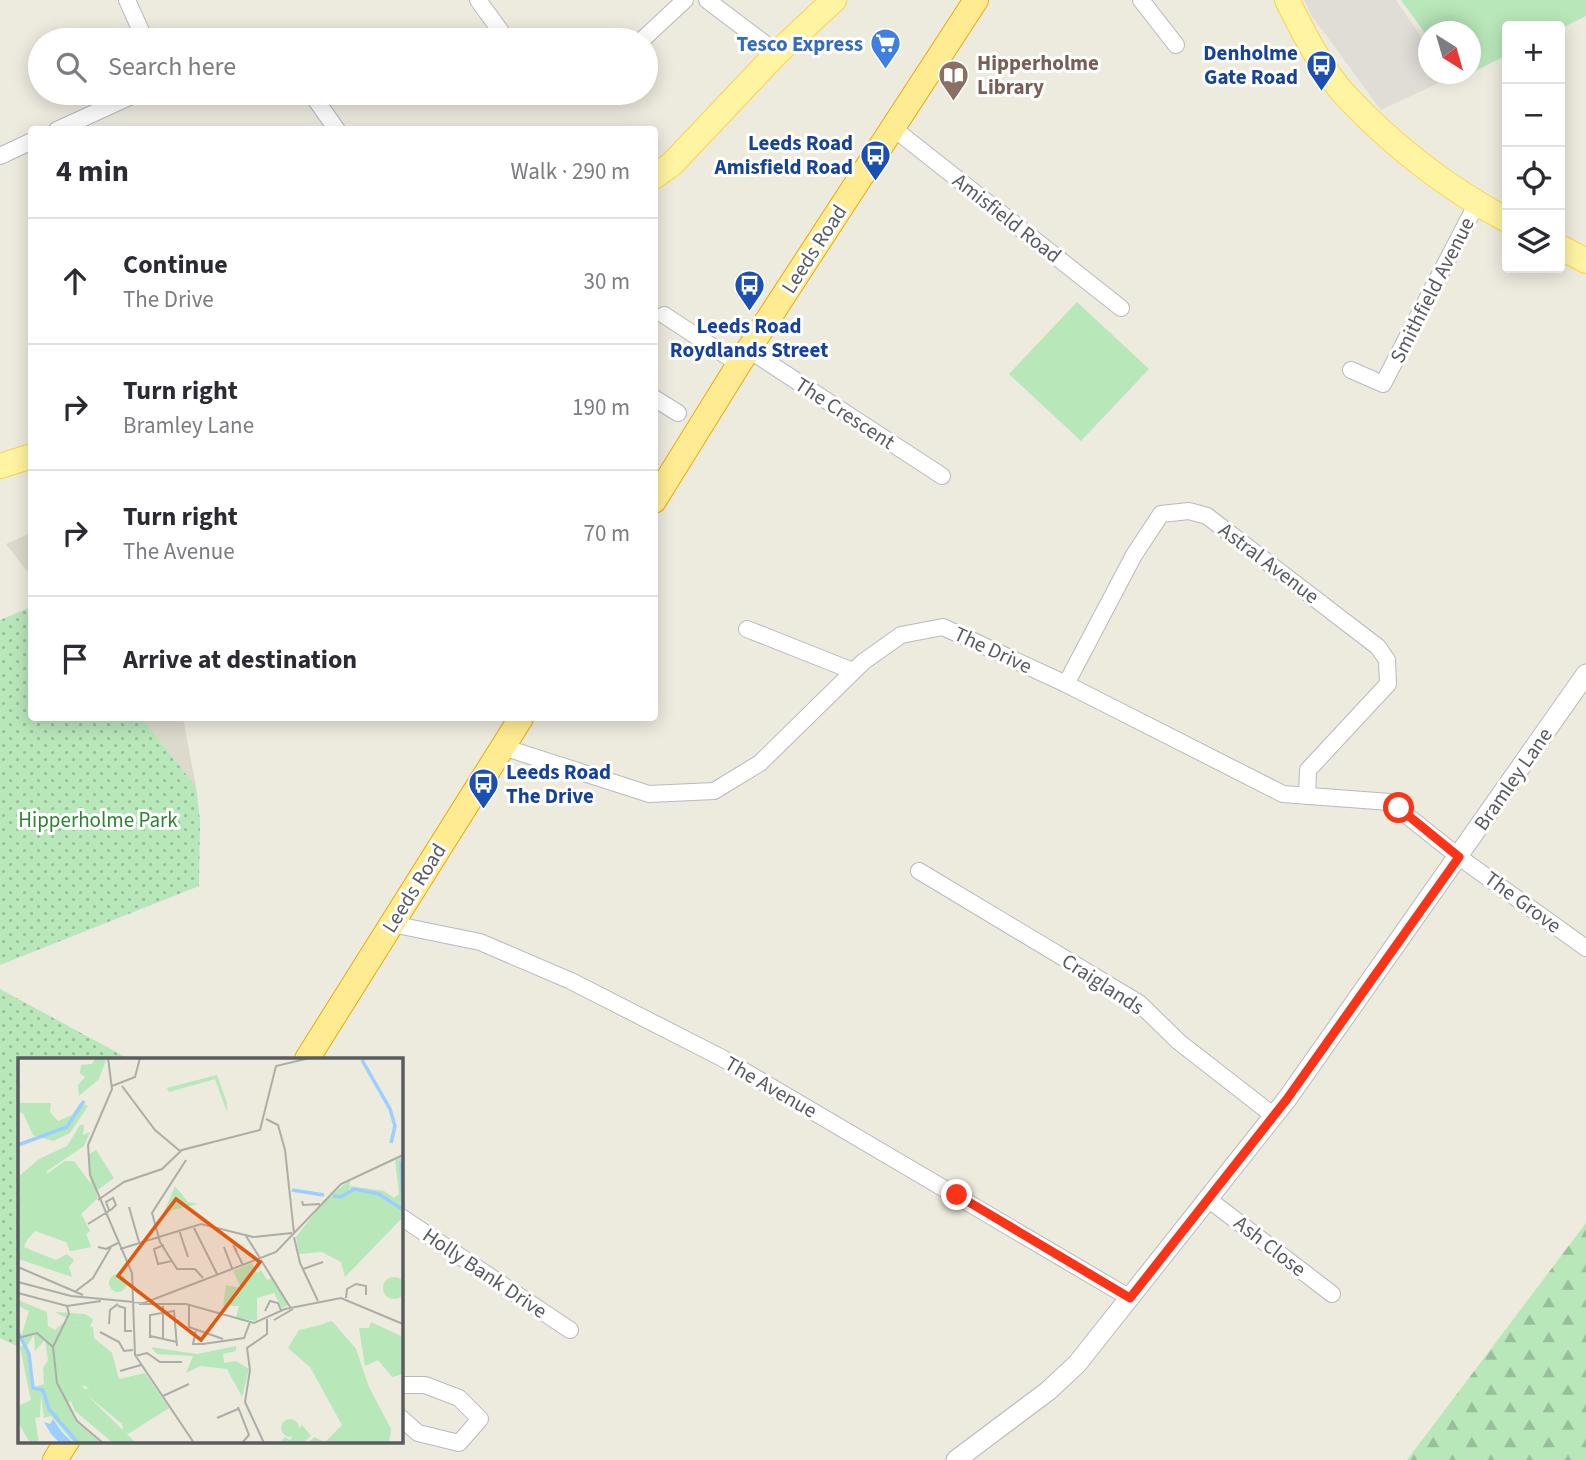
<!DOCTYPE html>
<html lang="en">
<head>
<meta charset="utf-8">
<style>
  body { margin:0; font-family:"Source Sans 3",sans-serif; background:#f7f7f7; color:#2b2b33 }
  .controls { position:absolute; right:21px; top:21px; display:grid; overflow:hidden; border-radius:7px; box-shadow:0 4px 18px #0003 }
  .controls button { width:63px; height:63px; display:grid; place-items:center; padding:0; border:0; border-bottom:2px solid #e1e1e2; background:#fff; color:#2b2b33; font:35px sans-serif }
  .compass { position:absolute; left:1418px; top:21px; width:63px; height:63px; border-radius:50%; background:#fff; box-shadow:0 4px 18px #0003; rotate:143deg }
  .stop { position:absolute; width:21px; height:21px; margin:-16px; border:5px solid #f93418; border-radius:50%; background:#fff }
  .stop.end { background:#f93418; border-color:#fff; box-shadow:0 2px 7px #0008 }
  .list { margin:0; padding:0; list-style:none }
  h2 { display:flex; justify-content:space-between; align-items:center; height:91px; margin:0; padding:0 28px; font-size:30px }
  h2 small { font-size:23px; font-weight:400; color:#7c7c81 }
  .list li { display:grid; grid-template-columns:46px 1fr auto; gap:21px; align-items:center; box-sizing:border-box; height:126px; padding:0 28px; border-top:2px solid #e1e1e2 }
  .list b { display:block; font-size:26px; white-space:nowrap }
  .list p { margin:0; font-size:23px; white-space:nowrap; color:#7c7c81 }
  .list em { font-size:23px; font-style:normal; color:#7c7c81 }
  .icon { flex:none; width:38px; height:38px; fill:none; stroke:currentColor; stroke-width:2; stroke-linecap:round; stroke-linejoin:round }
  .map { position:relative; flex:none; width:1586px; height:1460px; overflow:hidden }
  .search { position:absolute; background:#fff; box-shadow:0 4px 18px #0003; left:28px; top:28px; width:630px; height:77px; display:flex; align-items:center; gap:18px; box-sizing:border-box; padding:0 24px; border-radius:38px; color:#7c7c81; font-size:26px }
  .panel { position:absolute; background:#fff; box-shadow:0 4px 18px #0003; left:28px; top:126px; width:630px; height:595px; border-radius:7px }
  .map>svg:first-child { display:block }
  .industrial { fill:#e0ddd6 }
  .education { fill:#dcd9cd }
  .grass { fill:url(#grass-dots) }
  .forest { fill:url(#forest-firs) }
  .garden { fill:#b8e7ba }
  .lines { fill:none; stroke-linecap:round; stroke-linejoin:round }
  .minor-casing { stroke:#b7babf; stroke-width:18 }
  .tertiary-casing { stroke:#b7babf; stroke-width:21 }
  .primary-casing { stroke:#fed346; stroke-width:26 }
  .trunk-casing { stroke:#ebac00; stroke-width:26 }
  .minor { stroke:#fff; stroke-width:16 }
  .tertiary { stroke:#fff; stroke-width:19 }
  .primary { stroke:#fff4a1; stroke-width:24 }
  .trunk { stroke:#ffec92; stroke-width:24 }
  .route { stroke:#f93418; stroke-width:9 }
  .labels { text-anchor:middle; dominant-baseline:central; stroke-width:6; stroke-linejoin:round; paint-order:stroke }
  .shop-label { font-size:21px; font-weight:bold; fill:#366cbe; stroke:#fff; text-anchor:end }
  .transit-label { font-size:21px; font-weight:bold; fill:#164399; stroke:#fff; text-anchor:end }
  .education-label { font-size:21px; font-weight:bold; fill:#785e54; stroke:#fff; text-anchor:start }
  .street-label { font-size:21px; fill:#585c61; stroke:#fff }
  .park-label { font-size:21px; fill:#2c8534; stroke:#fff }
  .inset-river { fill:none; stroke:#9ccfff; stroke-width:3.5 }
  .inset-road { fill:none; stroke:#adada8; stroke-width:2 }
  .view { fill:#e15910; fill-opacity:0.15; stroke:#e15910; stroke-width:3.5 }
  .inset-edge { fill:none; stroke:#585c61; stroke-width:3.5 }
</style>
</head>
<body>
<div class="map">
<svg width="1586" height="1460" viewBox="0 0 1586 1460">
  <defs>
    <pattern id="grass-dots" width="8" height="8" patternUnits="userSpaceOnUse" patternTransform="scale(1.75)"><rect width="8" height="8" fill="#b8e7ba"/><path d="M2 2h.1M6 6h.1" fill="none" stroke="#98be9b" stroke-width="1.8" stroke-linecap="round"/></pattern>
    <pattern id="forest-firs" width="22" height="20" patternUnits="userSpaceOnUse" patternTransform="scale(1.75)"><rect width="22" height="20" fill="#b8e7ba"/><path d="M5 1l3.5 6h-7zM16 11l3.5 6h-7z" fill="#98be9b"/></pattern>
  </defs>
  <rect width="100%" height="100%" fill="#edeade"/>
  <!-- industrial -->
  <polygon class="industrial" points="1304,0 1396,0 1428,47 1428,74 1446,74 1449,78 1381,110 1312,16"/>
  <!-- education -->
  <g class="education">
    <polygon points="31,533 31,576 6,544"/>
    <polygon points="142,718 183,718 196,787"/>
  </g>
  <!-- grass -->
  <g class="grass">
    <polygon points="31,607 32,718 142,718 196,787 200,821 199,886 0,965 0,620"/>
    <polygon points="0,989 129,1059 19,1059 19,1347 0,1338"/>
  </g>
  <!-- forest -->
  <polygon class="forest" points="1586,1223 1586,1460 1407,1460"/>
  <!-- garden -->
  <g class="garden">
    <polygon points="1401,0 1586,0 1586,16 1560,29 1560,26 1507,26 1507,55 1471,73 1470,32 1428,32 1428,37"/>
    <polygon points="1077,302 1149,369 1081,441 1009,374"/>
  </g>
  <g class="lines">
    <defs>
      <g id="minor">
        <polyline points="127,0 145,40"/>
        <polyline points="478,0 507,40"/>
        <polyline points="707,0 777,53"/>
        <polyline points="1141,0 1176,45"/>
        <polyline points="263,40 268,40"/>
        <polyline points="642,40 685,0"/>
        <polyline points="311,93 337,130"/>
        <polyline points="893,128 1121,308"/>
        <polyline points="57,130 138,93"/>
        <polyline points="0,156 32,141"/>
        <polyline points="664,315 739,364"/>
        <polyline points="749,350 942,476"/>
        <polyline points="1351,370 1383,384 1477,203"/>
        <polyline points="654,398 678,413"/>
        <polyline points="747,629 853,671"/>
        <polyline points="1066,684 1134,555 1161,514 1189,511 1207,516 1378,647 1387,660 1388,684 1308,770 1307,796"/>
        <polyline points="503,747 649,794 714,791 760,763 863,662 901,635 943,627 1066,684 1283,794 1390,802 1459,857 1586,948"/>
        <polyline points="919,871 1139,1003 1179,1042 1274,1116"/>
        <polyline points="392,924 480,942 571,981 722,1058 1130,1298"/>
        <polyline points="1208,1199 1332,1294"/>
        <polyline points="401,1217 570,1330"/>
        <polyline points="401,1385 425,1385 459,1398 480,1419 459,1443 418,1433 401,1418"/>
      </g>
      <polyline id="tertiary" points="956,1460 1048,1391 1077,1364 1287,1099 1586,674"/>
      <g id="primary">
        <path d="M1287,0C1303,32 1322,70 1346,96C1393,146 1447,188 1507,220"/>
        <polyline points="654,177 672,164 777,53 834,0"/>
        <polyline points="1560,247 1586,261"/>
        <polyline points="0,466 32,456"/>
      </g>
      <g id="trunk">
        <polyline points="654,501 739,364 976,0"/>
        <polyline points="307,1059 521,718"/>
        <polyline points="55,1460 67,1441"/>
      </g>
    </defs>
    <!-- minor casing -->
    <use href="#minor" class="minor-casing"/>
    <!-- tertiary casing -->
    <use href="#tertiary" class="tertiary-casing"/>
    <!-- primary casing -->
    <use href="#primary" class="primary-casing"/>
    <!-- trunk casing -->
    <use href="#trunk" class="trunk-casing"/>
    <!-- minor -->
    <use href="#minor" class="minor"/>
    <!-- tertiary -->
    <use href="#tertiary" class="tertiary"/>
    <!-- primary -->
    <use href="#primary" class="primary"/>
    <!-- trunk -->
    <use href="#trunk" class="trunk"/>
  </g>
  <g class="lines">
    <!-- route -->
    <polyline class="route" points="957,1195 1130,1298 1287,1099 1459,857 1399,808"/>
  </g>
  <!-- icons -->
  <defs>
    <symbol id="supermarket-pin" viewBox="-11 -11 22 30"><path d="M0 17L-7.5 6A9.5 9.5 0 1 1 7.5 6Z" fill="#3f7fe0" stroke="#fff"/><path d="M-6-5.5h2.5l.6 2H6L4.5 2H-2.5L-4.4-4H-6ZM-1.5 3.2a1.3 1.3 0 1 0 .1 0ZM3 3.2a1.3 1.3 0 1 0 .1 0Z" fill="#fff"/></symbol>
    <symbol id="bus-pin" viewBox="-11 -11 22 30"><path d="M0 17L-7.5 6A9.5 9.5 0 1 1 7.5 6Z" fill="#1a4fb4" stroke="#fff"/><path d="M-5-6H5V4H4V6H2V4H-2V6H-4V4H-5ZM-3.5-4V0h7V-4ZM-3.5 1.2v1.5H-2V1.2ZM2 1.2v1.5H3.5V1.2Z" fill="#fff"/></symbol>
    <symbol id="library-pin" viewBox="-11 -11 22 30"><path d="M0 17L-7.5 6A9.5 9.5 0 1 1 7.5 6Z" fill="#8d6e63" stroke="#fff"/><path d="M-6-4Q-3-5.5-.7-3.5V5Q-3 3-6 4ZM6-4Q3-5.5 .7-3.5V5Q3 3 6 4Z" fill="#fff"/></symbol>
  </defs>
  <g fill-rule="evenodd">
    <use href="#supermarket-pin" x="868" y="26" width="35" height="47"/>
    <use href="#bus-pin" x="1304" y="48" width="35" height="47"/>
    <use href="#library-pin" x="936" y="58" width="35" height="47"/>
    <use href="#bus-pin" x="858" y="138" width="35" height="47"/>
    <use href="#bus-pin" x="732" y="268" width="35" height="47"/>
    <use href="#bus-pin" x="466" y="766" width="35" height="47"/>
  </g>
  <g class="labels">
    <!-- shop labels -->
    <g class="shop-label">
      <text x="863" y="44">Tesco Express</text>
    </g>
    <!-- transit labels -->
    <g class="transit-label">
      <text x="1298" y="53">Denholme<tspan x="1298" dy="24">Gate Road</tspan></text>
      <text x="853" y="143">Leeds Road<tspan x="853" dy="24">Amisfield Road</tspan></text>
      <text x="749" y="326" text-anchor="middle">Leeds Road<tspan x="749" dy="24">Roydlands Street</tspan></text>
      <text x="506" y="772" text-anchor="start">Leeds Road<tspan x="506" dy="24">The Drive</tspan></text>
    </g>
    <!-- education labels -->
    <g class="education-label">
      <text x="977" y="63">Hipperholme<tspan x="977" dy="24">Library</tspan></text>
    </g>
    <!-- street labels -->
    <g class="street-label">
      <text transform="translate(1007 218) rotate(38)">Amisfield Road</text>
      <text transform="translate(814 249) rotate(-57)">Leeds Road</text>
      <text transform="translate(1432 290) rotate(-63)">Smithfield Avenue</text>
      <text transform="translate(845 413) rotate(33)">The Crescent</text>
      <text transform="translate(1269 563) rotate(37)">Astral Avenue</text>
      <text transform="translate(993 650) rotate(25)">The Drive</text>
      <text transform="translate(1513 779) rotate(-55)">Bramley Lane</text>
      <text transform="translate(414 888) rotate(-58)">Leeds Road</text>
      <text transform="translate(1523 902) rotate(36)">The Grove</text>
      <text transform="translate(1103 984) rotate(33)">Craiglands</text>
      <text transform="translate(771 1087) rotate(30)">The Avenue</text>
      <text transform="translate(1270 1246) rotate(38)">Ash Close</text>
      <text transform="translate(485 1273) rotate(34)">Holly Bank Drive</text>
    </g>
    <!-- park labels -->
    <g class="park-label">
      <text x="98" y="820">Hipperholme Park</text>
    </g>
  </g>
  <!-- overview -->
  <g transform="translate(18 1058)">
    <rect width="385" height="385" fill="#edeade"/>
    <path d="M332,122L331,132L351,134L384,160L327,219L323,204L304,194L281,196L278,179L306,143ZM7,124L78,141L63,156L72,173L68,176L73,189L52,193L48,184L17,173L9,182L2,181L0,137ZM234,205L239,215L243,212L249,222L254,220L270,247L264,250L256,235L239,240V263L218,260L221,248H205L208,227L223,230L215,213ZM315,264L338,291L351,329L373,371L371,385H290L296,379L307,384L324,367L292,309L270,290L281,272ZM353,264L385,279V316L374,319L360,302L347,308L341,270H351ZM52,267L75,269L76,280L94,295L101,321L127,315L151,350L110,376L105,373L104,366L69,337L71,330L62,326L53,302L48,272ZM284,367L293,378L285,385H261L267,379L272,382Z" fill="#b8e7ba"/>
    <path d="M77,0L88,2L81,21L61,38L60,27L67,19L62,15L63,7L74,6ZM199,17L209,45V54L197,21L151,34L149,30ZM0,45H33L32,54L40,63L54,57L62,45L70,48L52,75L35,83L15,77L5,55L0,54ZM62,67H66L65,77L72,74L66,88L29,113L24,148L8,136L7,125L0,137V119L21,101L49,88ZM385,99L383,162L356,140L341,141L333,135L331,128L366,133L376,140L381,136L377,102ZM157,128L170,144L180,146L146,154ZM0,177L9,182L6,189L13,192L38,202L49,196L56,202L51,209L54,219L0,201ZM0,242L29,254L30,268L37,272L50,261L37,254L67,256L75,261L71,271L57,267L48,272L58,286L53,302L66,331L75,330L69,337L118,385L94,384L57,353L53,343L49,345L58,364L82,384L56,385L33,358L26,360L23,337L22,359L17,360L21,385H12L0,364V348L13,342L2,289L6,287L3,279L11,253L0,248ZM16,276L17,293L27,282L30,302L25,310L26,326L16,329L9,288ZM313,263L338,291L344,313L319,271L298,269ZM300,278H309L307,281L323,294L329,302L334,321L330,311L309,297ZM218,288V293L205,296L206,305L218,303L231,311L224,339L209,311L182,308L168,315L175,298L139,296L133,289L179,296Z" fill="#b8e7ba" fill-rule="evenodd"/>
    <path d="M78,92L96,120L78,133L80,140L63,156L72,173L68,176L73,189L52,193L48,184L16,172L13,155L24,148L20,135L26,130L23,120L47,103H56L73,126L70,97ZM91 225a9 9 0 1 1 18 0a9 9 0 1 1-18 0ZM365 230a11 11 0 1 1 22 0a11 11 0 1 1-22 0ZM352,271L361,272L360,289L363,276L374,278L371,294L351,290ZM263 370a9 9 0 1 1 18 0a9 9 0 1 1-18 0Z" fill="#b8e7ba"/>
    <path d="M35,361L44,374L55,385H42L33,376L26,364L32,366Z" fill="#9ccfff"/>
    <path class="inset-river" d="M344,2L372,51L377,68L373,85M0,87L49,69L66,43M383,103L385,151M274,132L306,137M315,138L323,139L336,131L361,136L385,152M0,274L11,296L15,330L25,332L31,351L60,385"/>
    <path class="inset-road" d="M90,0L94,31L70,87L72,117L114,215L117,297L176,385M94,28L117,19L122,0M104,28L137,72L162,93M248,61L260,67L267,92L276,175M168,102L134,155L142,184L159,211H177L185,220M80,142L106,124L144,111L164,92L242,72L258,8L292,0M284,143L285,147L302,146M111,149L121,184M70,166L94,151L98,147L95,140L88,144L91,152M175,168L199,216M161,172L170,199M228,178L242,200M276,179L282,205L300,243M146,187L136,191L140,206L154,203M80,189L88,191L100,185M206,189L214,210M102,191L183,166L235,179L274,175M219,193L215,187L225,207M243,202L272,249M0,209L65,237M285,211L305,204M0,224L53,238L126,245L258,194L323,126L385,97M58,233L75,220L93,189M0,235L49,248L83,243M328,240L329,231L338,226L348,228V237M121,246H168L236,265L267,251L323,240L385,266M171,247V269L205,281M49,248L51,256L35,289L39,325L59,363L85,385M100,248L107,250V273H114M145,248V280M247,253L252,243L260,245L263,252M256,262L275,251M91,266L92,252L100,246M178,271L175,286H185L226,280L232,264M82,274L101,284L106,293L115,292M132,278L159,284M0,280L19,275L35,289M132,280V257L156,253L159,288M117,298L129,295L142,304H164M102,313L123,307M145,338L171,326M220,349L231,377L224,385M199,360L220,351M246,385L227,344L232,312L229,290L249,276V261"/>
    <path class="view" d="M158,141L242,204L183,282L100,218Z"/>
    <rect width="385" height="385" class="inset-edge"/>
  </g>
</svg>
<div class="controls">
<button>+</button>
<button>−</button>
<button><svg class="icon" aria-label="locate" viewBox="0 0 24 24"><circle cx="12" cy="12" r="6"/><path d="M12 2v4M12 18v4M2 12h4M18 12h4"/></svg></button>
<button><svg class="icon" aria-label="layers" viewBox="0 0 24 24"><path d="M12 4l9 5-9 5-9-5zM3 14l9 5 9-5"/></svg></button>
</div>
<svg class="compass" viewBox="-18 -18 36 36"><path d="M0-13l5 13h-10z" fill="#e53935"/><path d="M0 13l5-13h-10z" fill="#7c7c81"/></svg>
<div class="stop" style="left:1399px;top:808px"></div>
<div class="stop end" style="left:957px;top:1195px"></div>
<div class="search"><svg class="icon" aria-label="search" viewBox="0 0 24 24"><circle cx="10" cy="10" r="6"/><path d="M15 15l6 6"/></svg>Search here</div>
<section class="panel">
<h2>4 min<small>Walk · 290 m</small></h2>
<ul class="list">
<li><svg class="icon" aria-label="ahead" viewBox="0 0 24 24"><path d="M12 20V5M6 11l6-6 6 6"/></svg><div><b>Continue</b><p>The Drive</p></div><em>30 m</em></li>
<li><svg class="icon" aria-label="right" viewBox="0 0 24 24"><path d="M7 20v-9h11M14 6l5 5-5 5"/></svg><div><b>Turn right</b><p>Bramley Lane</p></div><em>190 m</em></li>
<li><svg class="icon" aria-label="right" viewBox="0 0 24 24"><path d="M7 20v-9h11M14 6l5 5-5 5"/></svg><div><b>Turn right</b><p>The Avenue</p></div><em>70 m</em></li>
<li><svg class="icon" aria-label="arrive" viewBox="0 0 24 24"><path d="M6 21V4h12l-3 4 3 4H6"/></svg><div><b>Arrive at destination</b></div></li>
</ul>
</section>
</div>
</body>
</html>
